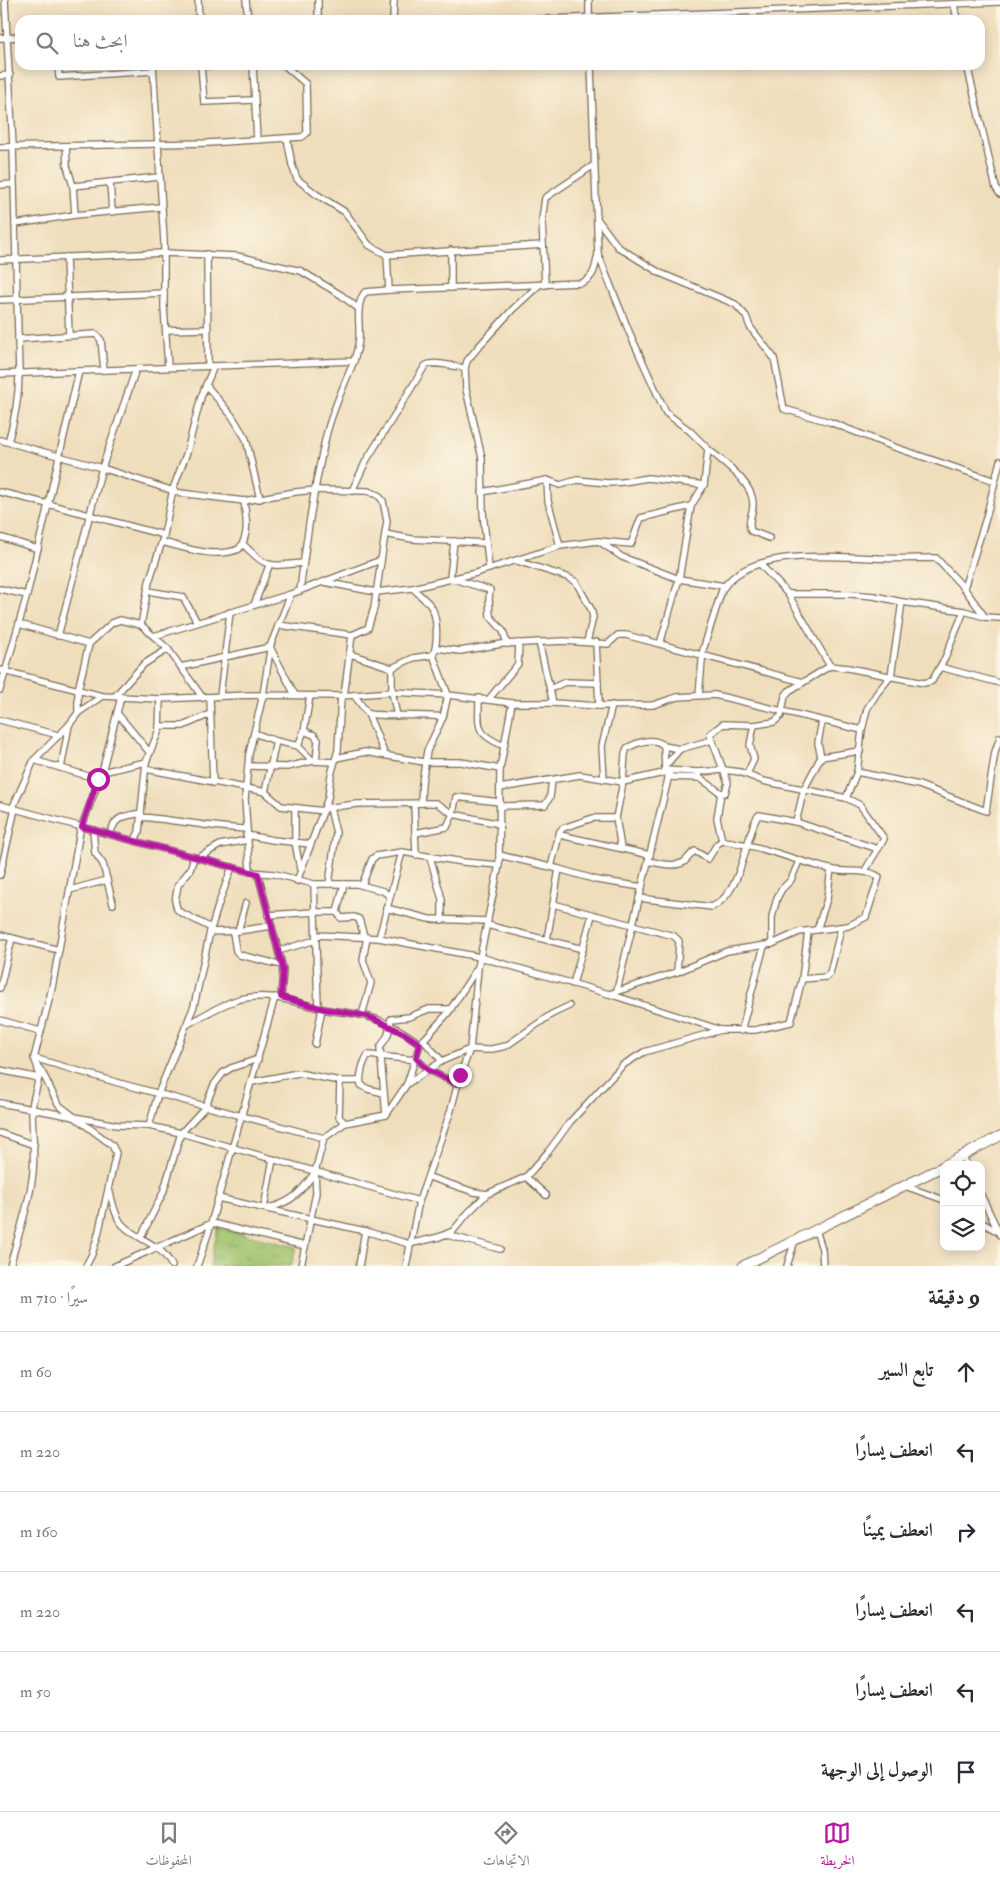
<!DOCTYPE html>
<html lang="ar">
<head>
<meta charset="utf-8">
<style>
  body { margin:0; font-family:"IM FELL Double Pica",Amiri,serif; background:#f2f2f3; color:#2b2b33; direction:rtl }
  .controls { position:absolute; right:15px; bottom:15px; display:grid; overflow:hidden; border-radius:10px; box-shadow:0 2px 12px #0003 }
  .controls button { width:45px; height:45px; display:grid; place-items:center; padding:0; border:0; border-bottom:1px solid #e1e1e2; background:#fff; color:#2b2b33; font:25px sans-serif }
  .stop { position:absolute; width:15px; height:15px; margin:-11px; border:4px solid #b5179e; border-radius:50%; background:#fff }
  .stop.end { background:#b5179e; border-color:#fff; box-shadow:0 1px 5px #0008 }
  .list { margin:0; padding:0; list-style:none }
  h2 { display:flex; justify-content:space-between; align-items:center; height:65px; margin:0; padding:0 20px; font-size:21px }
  h2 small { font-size:16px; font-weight:400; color:#7c7c81 }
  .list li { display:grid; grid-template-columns:32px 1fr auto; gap:15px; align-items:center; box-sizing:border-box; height:80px; padding:0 20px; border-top:1px solid #e1e1e2 }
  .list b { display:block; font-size:19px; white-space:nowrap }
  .list em { font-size:16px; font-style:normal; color:#7c7c81 }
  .icon { flex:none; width:28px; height:28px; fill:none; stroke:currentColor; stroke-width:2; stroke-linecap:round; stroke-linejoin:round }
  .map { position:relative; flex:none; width:1000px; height:1266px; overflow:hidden; direction:ltr }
  .search { position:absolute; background:#fff; box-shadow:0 2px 12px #0003; left:15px; right:15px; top:15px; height:55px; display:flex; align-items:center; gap:12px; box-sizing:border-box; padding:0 18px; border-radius:15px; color:#7c7c81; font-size:19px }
  .sheet { height:545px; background:#fff }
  nav { display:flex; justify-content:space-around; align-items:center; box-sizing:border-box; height:70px; border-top:1px solid #e1e1e2; background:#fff; font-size:14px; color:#7c7c81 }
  nav a { display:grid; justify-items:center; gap:2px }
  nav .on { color:#b5179e }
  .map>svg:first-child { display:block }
  .grass { fill:url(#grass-tufts); stroke:#6d7646 }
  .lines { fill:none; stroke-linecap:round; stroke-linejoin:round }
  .minor-casing { stroke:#7a6955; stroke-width:8 }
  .trunk-casing { stroke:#7a6955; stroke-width:11 }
  .minor { stroke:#fff; stroke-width:5.5 }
  .trunk { stroke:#fff; stroke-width:9 }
  .route { stroke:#b5179e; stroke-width:6 }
</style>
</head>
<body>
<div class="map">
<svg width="1000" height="1266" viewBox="0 0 1000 1266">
  <defs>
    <pattern id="grass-tufts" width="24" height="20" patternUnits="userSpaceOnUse" patternTransform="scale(1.25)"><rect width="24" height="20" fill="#9fc36d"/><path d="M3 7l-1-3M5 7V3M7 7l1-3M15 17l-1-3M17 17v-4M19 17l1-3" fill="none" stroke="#839f59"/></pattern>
  </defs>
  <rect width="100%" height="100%" fill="#fcf5e5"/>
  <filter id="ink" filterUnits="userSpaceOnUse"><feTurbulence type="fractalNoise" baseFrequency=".02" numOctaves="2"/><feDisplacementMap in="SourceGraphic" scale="10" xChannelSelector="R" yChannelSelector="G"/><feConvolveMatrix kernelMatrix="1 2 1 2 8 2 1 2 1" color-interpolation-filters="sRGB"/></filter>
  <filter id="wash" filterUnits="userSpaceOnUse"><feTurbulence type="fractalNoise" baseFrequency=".0096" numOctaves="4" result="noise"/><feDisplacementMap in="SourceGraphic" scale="20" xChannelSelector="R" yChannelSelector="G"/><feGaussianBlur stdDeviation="1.12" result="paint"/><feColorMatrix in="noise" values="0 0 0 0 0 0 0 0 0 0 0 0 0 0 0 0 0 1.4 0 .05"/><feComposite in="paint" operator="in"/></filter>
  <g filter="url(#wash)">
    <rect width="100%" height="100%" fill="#efdebc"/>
    <!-- grass -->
    <polygon class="grass" points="218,1228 296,1247 291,1266 210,1266"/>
  </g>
  <g filter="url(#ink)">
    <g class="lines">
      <defs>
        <g id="minor">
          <path d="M5,0L13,146L19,373C19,397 15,419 8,442"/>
          <polyline points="198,0 199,20"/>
          <polyline points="246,0 248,20"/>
          <polyline points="589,0 589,20"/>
          <polyline points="954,4 957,20"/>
          <polyline points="318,20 318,0"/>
          <polyline points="393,20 394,0"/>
          <polyline points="522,20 1000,2"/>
          <polyline points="0,38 20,37"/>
          <polyline points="58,65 59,77 153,71"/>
          <polyline points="153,65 164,241 164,307 168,367"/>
          <polyline points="201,65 204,102 254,100"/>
          <polyline points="253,65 257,140"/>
          <polyline points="967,65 996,188 1000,194"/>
          <polyline points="202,66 237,65"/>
          <polyline points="0,76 10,75"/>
          <polyline points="287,138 292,165 297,179 316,194 345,212 369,245 387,255 543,245"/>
          <polyline points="66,146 67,166 73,186 75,215"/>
          <polyline points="0,147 208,143 302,137 307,133 306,84 284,65"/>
          <polyline points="110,182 112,212"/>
          <polyline points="0,185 13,184"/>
          <polyline points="73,186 159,177"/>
          <polyline points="597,219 618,247 660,273 735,304 746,316 750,327 774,358 784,409 830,422 894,447 995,481 986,518 964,588"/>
          <polyline points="15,224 75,215 161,207"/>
          <polyline points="207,254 208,366"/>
          <polyline points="598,254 630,334 666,413 690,431 708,449 704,485 691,506 679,579 660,644"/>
          <polyline points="387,255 389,290"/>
          <polyline points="66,257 69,335"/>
          <polyline points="0,260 164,253 237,256 301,271 341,295 359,309"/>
          <polyline points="545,285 542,220 545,198 594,165"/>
          <polyline points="451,288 451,250"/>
          <polyline points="0,300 164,293"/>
          <polyline points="166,330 208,329"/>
          <polyline points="18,339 96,334 101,340 104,370"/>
          <polyline points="0,374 79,371"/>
          <polyline points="206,385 232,416 246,439 260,499"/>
          <polyline points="0,440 102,468 180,493 244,501 295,492 316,490 368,491 378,495 383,501 387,521 374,608 368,628 352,635 278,625"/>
          <path d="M708,449C723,462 754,483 753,505C753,514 747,521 751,531L769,538"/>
          <polyline points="547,480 548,501 560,546"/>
          <polyline points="995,481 1000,461"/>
          <path d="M352,491L366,461L425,366C434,360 454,367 465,368"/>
          <path d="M0,492C55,505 109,521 164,535"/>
          <polyline points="482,492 547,480 560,485 577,480 608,483 623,482 648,478 704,485"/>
          <polyline points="385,534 412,539 485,543"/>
          <polyline points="0,537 38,549"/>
          <polyline points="454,541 450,578 490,590 489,599 490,616 503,631 507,644"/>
          <path d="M162,542C186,548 215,559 239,549C250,535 246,518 244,501"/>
          <polyline points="600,542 622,557 679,579 725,586"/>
          <path d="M243,544C268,570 269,566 303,563"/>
          <polyline points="517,561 567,577 576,582 591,609 593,617 587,642"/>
          <polyline points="760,564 788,594 830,666"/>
          <polyline points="489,569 483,512 482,458 466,389 465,368 467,361 480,345 513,309 539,285"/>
          <path d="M324,582L376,592L413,588C418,594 425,599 430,605C438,615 438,644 433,655L448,695L443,717L427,751L422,783L421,803"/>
          <polyline points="413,588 476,573 560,546 598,541 631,544 641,518 691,506"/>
          <polyline points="0,589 27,595"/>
          <polyline points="148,591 183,597 197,622"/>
          <path d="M300,591C306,540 314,487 326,436C332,411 344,385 354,361"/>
          <polyline points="788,594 851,594 874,596 902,602 964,611 985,617 1000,618"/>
          <polyline points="254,605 269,566"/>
          <polyline points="19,624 89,644"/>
          <polyline points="141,625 149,582 164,535 173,489 187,452 201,397 214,366"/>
          <polyline points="58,636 102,468 136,369"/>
          <polyline points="154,636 291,594 381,560"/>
          <polyline points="539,642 553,703"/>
          <polyline points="596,642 599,706"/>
          <polyline points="437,648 460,651 502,644 564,641 608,644 618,635 626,635 803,682"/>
          <polyline points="350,654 392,668 413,658 433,655"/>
          <polyline points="181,667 270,647 295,695"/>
          <polyline points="940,667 1000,683"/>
          <polyline points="392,668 392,692 397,716"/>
          <polyline points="0,670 102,696 160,699 250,695 341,696 392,692 448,695 512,703 553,703 599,706 653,705 677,697 715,695 862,730"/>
          <polyline points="550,689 565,682 598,683"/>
          <path d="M0,690L27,595L79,371L354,361C356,353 359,345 359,337C360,322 355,305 365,292L389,290L581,283C595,278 595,267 598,254L591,65"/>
          <polyline points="354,695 368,714 385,755"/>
          <path d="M699,695L703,650L722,590C748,547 832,557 875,558C895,559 916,558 936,558L964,588L985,617"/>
          <polyline points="115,696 144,664 168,649"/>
          <polyline points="220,696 230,612"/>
          <polyline points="344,696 352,635"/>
          <polyline points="210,697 213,783"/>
          <path d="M479,698C479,728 474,733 504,746"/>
          <polyline points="488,700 518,664 519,643"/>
          <polyline points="78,713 78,690 89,644 112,623 120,620 141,625 168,649 203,698"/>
          <polyline points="117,713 150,753"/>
          <path d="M368,714C393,717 418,714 443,717"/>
          <polyline points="0,720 58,735"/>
          <polyline points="159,726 183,726 210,714"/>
          <polyline points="304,731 314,735 318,740 316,761"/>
          <polyline points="254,733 276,741 298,746 313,761"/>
          <polyline points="298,746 304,731 310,696"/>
          <polyline points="821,757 860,751"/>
          <polyline points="336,758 365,752 424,762 461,762 500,769"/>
          <polyline points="34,760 98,779"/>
          <polyline points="666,765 680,749"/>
          <polyline points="248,766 287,767 313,761 334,762"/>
          <polyline points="61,768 69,725"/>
          <polyline points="146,769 261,791 265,792 281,806 324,811"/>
          <polyline points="665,770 698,772 724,770 740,772 763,781 846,798 860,805 883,837 884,839 864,872"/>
          <polyline points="102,772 146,762"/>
          <polyline points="698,772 700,778 721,793 725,793 728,783 710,734 723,724 754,725 774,722 781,716 785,696 789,691 830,666 848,668 924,683 932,681 945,658 964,611"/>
          <polyline points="857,772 919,785 986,811 995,752 1000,737"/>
          <polyline points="747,774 754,759 750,745 754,725"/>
          <polyline points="668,777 700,778"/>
          <polyline points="604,779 602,746 612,705"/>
          <polyline points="500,788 580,775 623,782 668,772"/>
          <polyline points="265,792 276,741"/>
          <polyline points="721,793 717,818 722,841"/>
          <polyline points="846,798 857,772 862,730 867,709 877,693 891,676 902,602"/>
          <polyline points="414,804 416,855"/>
          <polyline points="0,805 250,872 275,874 314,884 357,884 383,891 390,896"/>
          <polyline points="500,806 545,805 550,797 552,780"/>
          <polyline points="325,808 357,804 430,803 436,803 453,814 500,824"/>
          <polyline points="12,809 34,760 69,725 78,713 102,696"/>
          <polyline points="295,809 295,842 300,869"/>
          <path d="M141,817C176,820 210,827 245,829"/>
          <polyline points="796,822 878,849"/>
          <polyline points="93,830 95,853 103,864 113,904"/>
          <polyline points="415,833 447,827 453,814 456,797 500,802"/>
          <path d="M110,834C116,815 123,817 141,813"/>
          <polyline points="246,835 273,840 311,844"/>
          <polyline points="560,835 650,855"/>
          <polyline points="135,840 139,832 146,762 159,730 160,699"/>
          <path d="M621,848L616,818L623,782L625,754L627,748C638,742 655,736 664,746L680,749L712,740"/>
          <polyline points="499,855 559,869 597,880 642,887"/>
          <polyline points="194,857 190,870 178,885 175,901 177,909 180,912 211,928"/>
          <polyline points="430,857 442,899 442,920"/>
          <polyline points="198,858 220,845 247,840"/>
          <polyline points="551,867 560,831 563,828 593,818 616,818"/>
          <polyline points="250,872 245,799 249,754 263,695 271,644 291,594"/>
          <polyline points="258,874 283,969 281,997"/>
          <polyline points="0,875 15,809"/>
          <polyline points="297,881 328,798 331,775 338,750 341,696"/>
          <polyline points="314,884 318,1007"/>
          <polyline points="329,884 336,833 330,808"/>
          <polyline points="362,885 372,859 376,856 402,852 463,862 499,865"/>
          <polyline points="70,890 107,880"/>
          <path d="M639,898L712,907C738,894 742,859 751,833C753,827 754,820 759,815L796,822L804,789L821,757L818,743L822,721"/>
          <polyline points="553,904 674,936 679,941 677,972"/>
          <polyline points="386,908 429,919 488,921"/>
          <polyline points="337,912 341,918 354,917 359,919 364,936"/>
          <polyline points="337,912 344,884"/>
          <polyline points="268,915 315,912 337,912"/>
          <polyline points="487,925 583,949"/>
          <polyline points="817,930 827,899 831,869"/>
          <polyline points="238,931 246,903"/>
          <polyline points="210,932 238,931 271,926"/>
          <polyline points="233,932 236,951 240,955 282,965"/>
          <polyline points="0,935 59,950"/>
          <polyline points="316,935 379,938 480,957 609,994 721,1030 755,1030 791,1022 802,979 808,931"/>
          <polyline points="379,938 402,852"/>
          <polyline points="547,940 559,869"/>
          <polyline points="772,944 772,917 777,898 782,889 791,880 799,861"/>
          <polyline points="278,951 316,940"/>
          <polyline points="802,979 826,977 830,973 841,928"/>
          <polyline points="573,984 592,915"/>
          <polyline points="0,988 12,938"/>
          <polyline points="617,990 670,771 665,770 664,746"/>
          <path d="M609,994L677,972L727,951L772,944L799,932L848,926L866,917L879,877C867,868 848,873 834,870C798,862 758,844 722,841L717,844L708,859L695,851C690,854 688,859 684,862C674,868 659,863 648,861"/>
          <polyline points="362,1015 371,983 363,960 367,937"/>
          <polyline points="0,1020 40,1031"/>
          <path d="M188,1024C204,1015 222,1004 240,999C270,992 294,1002 323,1009C336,1012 349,1012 361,1015C381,1019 404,1031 420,1044"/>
          <polyline points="741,1031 764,946"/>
          <polyline points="423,1040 442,1061"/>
          <polyline points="315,1044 322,1009"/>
          <polyline points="34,1058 119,1083 324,1138"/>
          <polyline points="416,1058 428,1070 457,1084"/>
          <path d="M39,1068C48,1080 51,1094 60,1106L112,1145L116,1153L98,1235L92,1254L86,1266"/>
          <polyline points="0,1070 39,1078"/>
          <polyline points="340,1081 339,1117 345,1123"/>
          <polyline points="252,1082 298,1073 340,1081 360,1081"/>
          <polyline points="407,1084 442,1061 470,1049 487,1050 506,1046 552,1014 569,1006"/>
          <path d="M384,1093L368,1089L361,1085C359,1076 363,1062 368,1055L416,1060"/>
          <polyline points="0,1103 117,1125 149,1126 181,1133 419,1201"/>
          <polyline points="386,1115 380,1048 388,1035 391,1019 409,1017 429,1009 451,1009"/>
          <polyline points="149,1126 158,1094 194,1006 210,932 219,903 232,867"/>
          <polyline points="0,1133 34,1145"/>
          <polyline points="963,1156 967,1165"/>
          <polyline points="429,1177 474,1192 487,1194"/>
          <polyline points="526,1177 546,1195"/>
          <polyline points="905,1186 944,1200"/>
          <path d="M109,1189C112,1200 114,1214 121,1223C136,1241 160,1241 172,1266"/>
          <polyline points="981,1195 1000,1235"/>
          <polyline points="218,1198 365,1231 409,1244 439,1237 453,1231 468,1213 487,1194 526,1177 548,1152 570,1122 623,1065 644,1052 721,1030"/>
          <polyline points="264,1208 273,1159"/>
          <path d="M269,1208C293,1202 301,1192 315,1172"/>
          <polyline points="981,1222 998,1232"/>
          <polyline points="816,1230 822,1249 823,1266"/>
          <polyline points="447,1235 500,1249"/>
          <polyline points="141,1237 163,1193 181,1133 205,1107 214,1085 223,1073 231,1068 258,1059"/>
          <path d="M10,1266C17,1238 28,1209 32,1180C36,1156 32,1133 32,1110C33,1088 45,1080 34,1058L52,988L80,831L102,772L121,697"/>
          <polyline points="115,1266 212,1223 305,1246"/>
          <polyline points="197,1266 208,1234 275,997"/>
          <polyline points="301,1266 316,1193 315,1172 324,1138 345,1123 386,1115 407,1084 420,1044 448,1013 478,967 499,865 500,769 512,703"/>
          <polyline points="359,1266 365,1231"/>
          <polyline points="406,1266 419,1201 451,1110 460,1075 470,1049 478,969"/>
          <polyline points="787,1266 795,1240"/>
        </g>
        <g id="trunk">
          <polyline points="945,1165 1000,1136"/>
          <polyline points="743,1266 944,1166"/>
        </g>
      </defs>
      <!-- minor casing -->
      <use href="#minor" class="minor-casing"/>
      <!-- trunk casing -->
      <use href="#trunk" class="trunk-casing"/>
      <!-- minor -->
      <use href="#minor" class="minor"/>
      <!-- trunk -->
      <use href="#trunk" class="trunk"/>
    </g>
  </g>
  <g class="lines" filter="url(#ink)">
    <!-- route -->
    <polyline class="route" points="98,779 82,827 258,874 283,969 281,997 324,1009 362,1015 372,1018 405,1034 420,1044 416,1058 428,1070 457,1084 460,1075"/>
  </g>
</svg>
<div class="controls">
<button><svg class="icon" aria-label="locate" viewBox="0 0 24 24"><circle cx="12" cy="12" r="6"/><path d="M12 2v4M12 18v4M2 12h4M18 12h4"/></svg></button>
<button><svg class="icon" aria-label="layers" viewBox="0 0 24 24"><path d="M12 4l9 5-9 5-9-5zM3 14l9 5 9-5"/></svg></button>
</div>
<div class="stop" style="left:98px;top:779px"></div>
<div class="stop end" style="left:460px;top:1075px"></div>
<div class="search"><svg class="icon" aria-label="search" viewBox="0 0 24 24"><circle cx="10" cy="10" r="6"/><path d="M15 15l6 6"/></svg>ابحث هنا</div>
</div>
<section class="sheet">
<h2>9 دقيقة<small>سيرًا · 710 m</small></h2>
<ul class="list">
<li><svg class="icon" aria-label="ahead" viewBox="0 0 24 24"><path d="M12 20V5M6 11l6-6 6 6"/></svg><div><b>تابع السير</b></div><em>60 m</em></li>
<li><svg class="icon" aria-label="left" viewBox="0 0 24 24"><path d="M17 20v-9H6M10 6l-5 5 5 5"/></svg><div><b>انعطف يسارًا</b></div><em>220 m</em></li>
<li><svg class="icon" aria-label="right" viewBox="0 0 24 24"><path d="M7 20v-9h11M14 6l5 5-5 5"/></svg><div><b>انعطف يمينًا</b></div><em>160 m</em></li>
<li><svg class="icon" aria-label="left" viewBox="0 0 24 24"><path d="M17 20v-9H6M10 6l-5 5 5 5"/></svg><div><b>انعطف يسارًا</b></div><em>220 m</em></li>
<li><svg class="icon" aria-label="left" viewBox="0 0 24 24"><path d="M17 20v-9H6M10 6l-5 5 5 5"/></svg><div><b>انعطف يسارًا</b></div><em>50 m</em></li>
<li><svg class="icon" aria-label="arrive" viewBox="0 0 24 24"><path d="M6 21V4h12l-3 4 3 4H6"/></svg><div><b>الوصول إلى الوجهة</b></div></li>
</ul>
</section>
<nav>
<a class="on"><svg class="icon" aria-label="map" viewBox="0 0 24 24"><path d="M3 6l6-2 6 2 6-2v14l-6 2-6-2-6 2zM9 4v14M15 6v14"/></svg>الخريطة</a>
<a><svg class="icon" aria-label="directions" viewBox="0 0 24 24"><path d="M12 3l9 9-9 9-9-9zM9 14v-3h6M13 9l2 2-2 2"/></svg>الاتجاهات</a>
<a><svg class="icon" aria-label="saved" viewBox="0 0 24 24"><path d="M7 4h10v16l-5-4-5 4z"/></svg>المحفوظات</a>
</nav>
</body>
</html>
